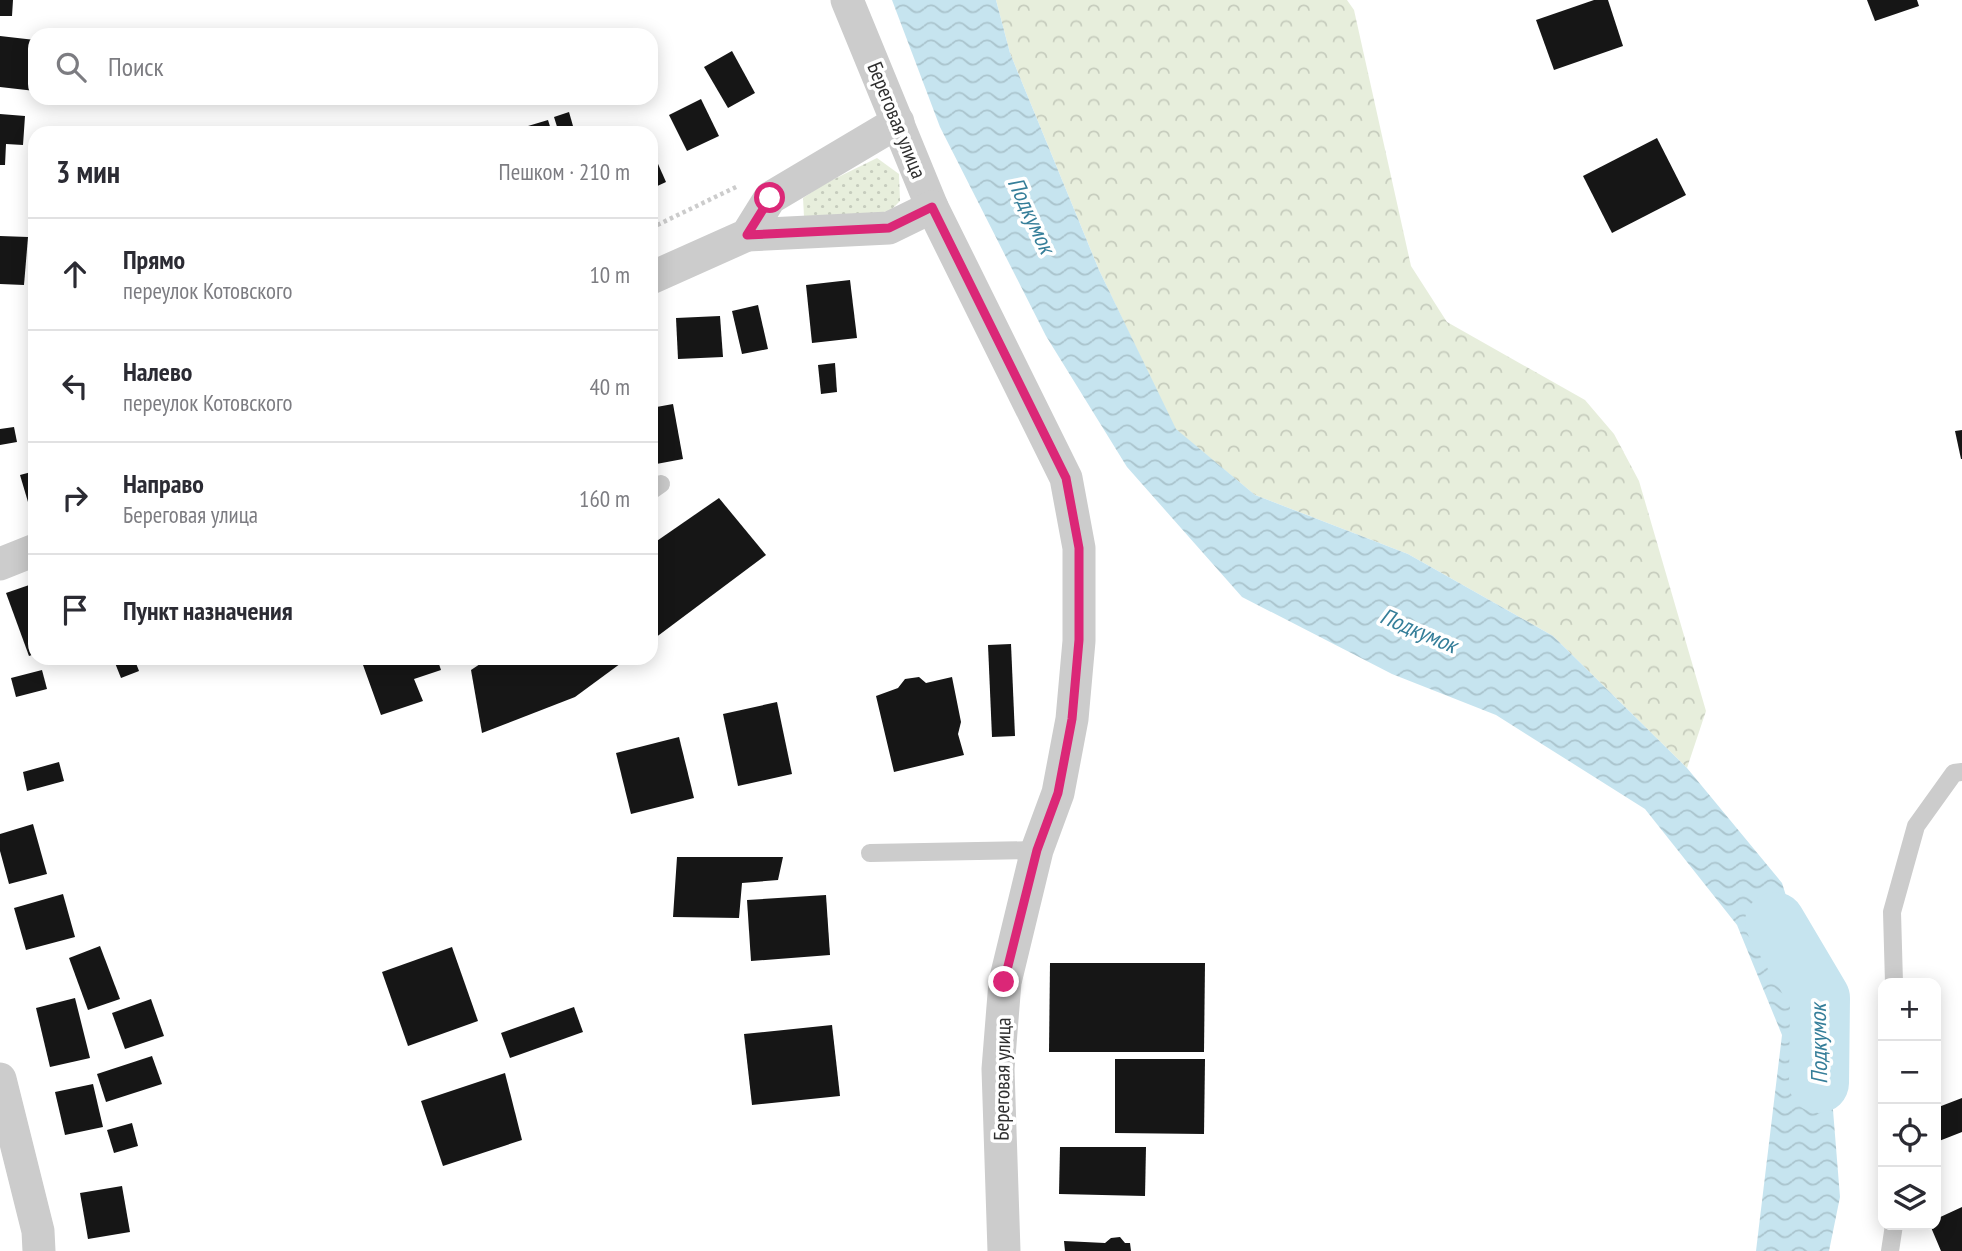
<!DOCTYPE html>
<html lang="ru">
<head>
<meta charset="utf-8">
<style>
  body { margin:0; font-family:"PT Sans Narrow",sans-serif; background:#f2f2f3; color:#2b2b33 }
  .controls { position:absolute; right:21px; bottom:21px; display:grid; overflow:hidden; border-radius:14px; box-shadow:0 4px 18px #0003 }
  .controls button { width:63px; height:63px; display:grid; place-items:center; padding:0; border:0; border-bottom:2px solid #e1e1e2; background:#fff; color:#2b2b33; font:35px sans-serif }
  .stop { position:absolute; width:21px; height:21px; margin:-16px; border:5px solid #db2777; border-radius:50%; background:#fff }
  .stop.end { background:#db2777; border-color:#fff; box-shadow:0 2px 7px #0008 }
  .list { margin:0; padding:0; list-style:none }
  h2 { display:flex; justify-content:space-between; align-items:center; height:91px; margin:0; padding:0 28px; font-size:30px }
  h2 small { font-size:23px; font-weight:400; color:#7c7c81 }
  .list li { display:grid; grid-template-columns:46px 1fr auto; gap:21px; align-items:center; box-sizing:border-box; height:112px; padding:0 28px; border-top:2px solid #e1e1e2 }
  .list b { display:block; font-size:26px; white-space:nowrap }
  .list p { margin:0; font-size:23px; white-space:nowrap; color:#7c7c81 }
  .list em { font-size:23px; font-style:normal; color:#7c7c81 }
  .icon { flex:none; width:38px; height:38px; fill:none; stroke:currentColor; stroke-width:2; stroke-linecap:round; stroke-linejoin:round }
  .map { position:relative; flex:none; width:1962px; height:1251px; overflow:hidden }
  .search { position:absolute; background:#fff; box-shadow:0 4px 18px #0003; left:28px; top:28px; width:630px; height:77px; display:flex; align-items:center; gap:18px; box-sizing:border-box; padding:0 24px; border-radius:21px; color:#7c7c81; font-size:26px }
  .panel { position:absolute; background:#fff; box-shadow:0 4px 18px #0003; left:28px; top:126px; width:630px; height:539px; border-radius:21px }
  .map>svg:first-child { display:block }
  .grass { fill:url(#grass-dots) }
  .forest { fill:url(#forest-crowns) }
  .water { fill:url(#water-waves) }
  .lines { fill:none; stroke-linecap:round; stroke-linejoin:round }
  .river { stroke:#c6e4ef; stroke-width:60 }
  .building { fill:#161616 }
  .path { stroke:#ccc; stroke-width:4.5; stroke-dasharray:3.5 3.5; stroke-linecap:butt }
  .service { stroke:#ccc; stroke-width:18 }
  .minor { stroke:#ccc; stroke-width:33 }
  .route { stroke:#db2777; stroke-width:9 }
  .labels { text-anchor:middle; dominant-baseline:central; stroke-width:7; stroke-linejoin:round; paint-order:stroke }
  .street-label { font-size:21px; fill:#2f2f2f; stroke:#fff }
  .water-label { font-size:23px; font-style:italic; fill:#357e99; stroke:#fff }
</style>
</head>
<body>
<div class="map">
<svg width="1962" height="1251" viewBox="0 0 1962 1251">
  <defs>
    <pattern id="grass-dots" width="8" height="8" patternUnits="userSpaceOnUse" patternTransform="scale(1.75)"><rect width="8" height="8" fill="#e7eedc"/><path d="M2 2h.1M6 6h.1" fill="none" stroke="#c6ccbd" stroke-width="1.8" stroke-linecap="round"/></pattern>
    <pattern id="forest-crowns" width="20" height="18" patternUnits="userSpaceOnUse" patternTransform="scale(1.75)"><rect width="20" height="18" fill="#e7eedc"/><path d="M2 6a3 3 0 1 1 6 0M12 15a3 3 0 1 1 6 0" fill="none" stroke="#c6ccbd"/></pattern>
    <pattern id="water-waves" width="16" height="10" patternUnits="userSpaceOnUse" patternTransform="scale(1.75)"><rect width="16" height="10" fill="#c6e4ef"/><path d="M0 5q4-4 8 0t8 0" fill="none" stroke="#aac4cd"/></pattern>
  </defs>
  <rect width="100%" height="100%" fill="#fff"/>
  <!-- grass -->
  <polygon class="grass" points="877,158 899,174 900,201 890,211 822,221 804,216 803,198 824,184"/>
  <!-- forest -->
  <polygon class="forest" points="996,0 1347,0 1354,10 1411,266 1447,322 1585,400 1614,434 1639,481 1706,711 1687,768 1553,636 1408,554 1255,495 1175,429 1099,270 1010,53"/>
  <!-- water -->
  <polygon class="water" points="892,0 996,0 1010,53 1099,270 1176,429 1255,495 1408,554 1553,636 1687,768 1782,883 1826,1023 1840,1197 1829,1251 1756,1251 1782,1035 1737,925 1645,809 1496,715 1392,674 1242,597 1127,467 1046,336 940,127"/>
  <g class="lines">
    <!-- river -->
    <polyline class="river" points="1775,922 1820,998 1819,1083"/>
  </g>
  <!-- building -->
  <g class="building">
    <polygon points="0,0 13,0 12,16 0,16"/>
    <polygon points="1594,0 1608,0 1623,46 1554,70 1536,20"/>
    <polygon points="1867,0 1917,0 1919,6 1875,21"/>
    <polygon points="0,36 35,40 35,91 0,87"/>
    <polygon points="732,51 755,93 728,108 704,67"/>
    <polygon points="701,99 719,136 687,151 669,115"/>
    <polygon points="569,112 575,133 559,133 554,117"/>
    <polygon points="0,114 25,116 23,145 6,144 5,165 0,165"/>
    <polygon points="548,120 552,133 530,133 528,126"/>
    <polygon points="1657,138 1686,195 1612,233 1583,176"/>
    <polygon points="651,148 666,182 651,189"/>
    <polygon points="0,236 28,237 24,285 0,284"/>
    <polygon points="850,280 857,338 812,343 806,285"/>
    <polygon points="758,305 768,349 742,354 732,311"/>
    <polygon points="720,316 723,357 678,359 676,318"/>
    <polygon points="835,363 837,392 821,394 818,365"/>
    <polygon points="673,404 683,459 651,465 651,408"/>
    <polygon points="14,427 17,442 0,445 0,429"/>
    <polygon points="1962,430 1962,459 1961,459 1955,431"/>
    <polygon points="35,471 35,499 28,502 20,475"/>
    <polygon points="719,498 766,555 651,641 651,545"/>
    <polygon points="35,583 35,654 29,656 6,593"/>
    <polygon points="1011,644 1015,736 992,737 988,645"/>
    <polygon points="113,658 134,658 139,671 121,678"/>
    <polygon points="387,658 437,658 441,670 414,679 423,701 381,715 363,665"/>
    <polygon points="489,658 628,658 575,697 482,733 471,670"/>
    <polygon points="42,670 47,689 16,697 11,678"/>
    <polygon points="919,677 926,683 952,677 961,722 958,734 964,755 894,772 876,696 898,688 905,679"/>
    <polygon points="777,702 792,774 738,786 723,714"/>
    <polygon points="679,737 694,798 631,814 616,753"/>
    <polygon points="59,762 64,781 27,791 23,772"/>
    <polygon points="33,824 47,874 9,884 0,851 0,834"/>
    <polygon points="677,857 783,857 778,880 742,883 739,918 673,917"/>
    <polygon points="63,894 75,937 26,950 14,908"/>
    <polygon points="826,895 830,955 751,961 747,900"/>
    <polygon points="100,946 120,999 88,1010 69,958"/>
    <polygon points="452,947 478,1021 408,1046 382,972"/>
    <polygon points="1050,963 1205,963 1204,1052 1049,1052"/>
    <polygon points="75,998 90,1058 50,1067 36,1008"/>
    <polygon points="151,999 164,1036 125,1049 112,1013"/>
    <polygon points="574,1007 583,1032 510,1058 501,1033"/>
    <polygon points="832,1025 840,1096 752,1105 744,1034"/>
    <polygon points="152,1056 162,1084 106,1102 97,1074"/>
    <polygon points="1115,1059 1205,1059 1204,1134 1115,1133"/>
    <polygon points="505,1073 522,1140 443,1166 421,1101"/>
    <polygon points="93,1084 103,1127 65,1135 55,1092"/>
    <polygon points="1962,1098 1962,1132 1939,1141 1936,1133 1936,1108"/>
    <polygon points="132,1123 138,1146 114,1153 107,1130"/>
    <polygon points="1060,1147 1146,1147 1145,1196 1059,1194"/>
    <polygon points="122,1186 130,1232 88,1239 80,1193"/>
    <polygon points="1962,1207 1962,1251 1941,1251 1930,1225 1936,1225 1936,1219"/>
    <polygon points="1120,1237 1125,1243 1130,1243 1131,1251 1065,1251 1064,1241 1105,1243 1111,1238"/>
  </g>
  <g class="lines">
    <!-- path -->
    <polyline class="path" points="651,228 738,186"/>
    <!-- service -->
    <g class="service">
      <polyline points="651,491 661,484"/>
      <polyline points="870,853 1037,850"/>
      <polyline points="1894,983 1892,912 1916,826 1954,773 1962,772"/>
      <polyline points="1890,1251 1894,1225"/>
    </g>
    <!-- minor -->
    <g class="minor">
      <polyline points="847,0 932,207 1066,478 1079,548 1079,641 1072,719 1058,793 1037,850 1005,982 998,1069 1004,1251"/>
      <polyline points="747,235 889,228 932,207"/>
      <polyline points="651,278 747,235 770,198 898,122"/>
      <polyline points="0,564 35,550"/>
      <polyline points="0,1079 38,1231 39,1251"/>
    </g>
  </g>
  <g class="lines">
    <!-- route -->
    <polyline class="route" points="770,198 747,235 889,228 932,207 1066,478 1079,548 1079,640 1072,719 1058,793 1037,850 1004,982"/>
  </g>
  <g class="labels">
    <!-- street labels -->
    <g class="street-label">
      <text transform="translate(897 120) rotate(68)">Береговая улица</text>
      <text transform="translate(1002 1079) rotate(-89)">Береговая улица</text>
    </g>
    <!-- water labels -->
    <g class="water-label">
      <text transform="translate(1032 215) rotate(65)">Подкумок</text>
      <text transform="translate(1419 630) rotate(23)">Подкумок</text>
      <text transform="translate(1818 1044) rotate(-91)">Подкумок</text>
    </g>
  </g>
</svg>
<div class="controls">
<button>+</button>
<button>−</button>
<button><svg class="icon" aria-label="locate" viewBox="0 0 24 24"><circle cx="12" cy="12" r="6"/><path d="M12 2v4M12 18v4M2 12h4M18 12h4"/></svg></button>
<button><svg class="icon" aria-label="layers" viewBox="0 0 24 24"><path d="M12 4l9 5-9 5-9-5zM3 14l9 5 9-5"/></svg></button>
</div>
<div class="stop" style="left:770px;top:198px"></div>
<div class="stop end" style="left:1004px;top:982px"></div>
<div class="search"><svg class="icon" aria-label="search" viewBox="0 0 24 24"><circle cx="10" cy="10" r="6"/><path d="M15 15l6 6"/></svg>Поиск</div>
<section class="panel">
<h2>3 мин<small>Пешком · 210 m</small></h2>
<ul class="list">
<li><svg class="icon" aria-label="ahead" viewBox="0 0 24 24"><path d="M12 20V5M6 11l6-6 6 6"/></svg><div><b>Прямо</b><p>переулок Котовского</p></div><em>10 m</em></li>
<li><svg class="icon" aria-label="left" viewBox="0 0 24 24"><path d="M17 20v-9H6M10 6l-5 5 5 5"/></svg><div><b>Налево</b><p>переулок Котовского</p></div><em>40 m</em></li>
<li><svg class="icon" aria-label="right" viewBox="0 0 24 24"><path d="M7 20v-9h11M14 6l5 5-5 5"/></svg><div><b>Направо</b><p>Береговая улица</p></div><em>160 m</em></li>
<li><svg class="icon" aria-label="arrive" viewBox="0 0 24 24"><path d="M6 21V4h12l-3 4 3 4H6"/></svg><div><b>Пункт назначения</b></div></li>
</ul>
</section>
</div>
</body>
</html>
